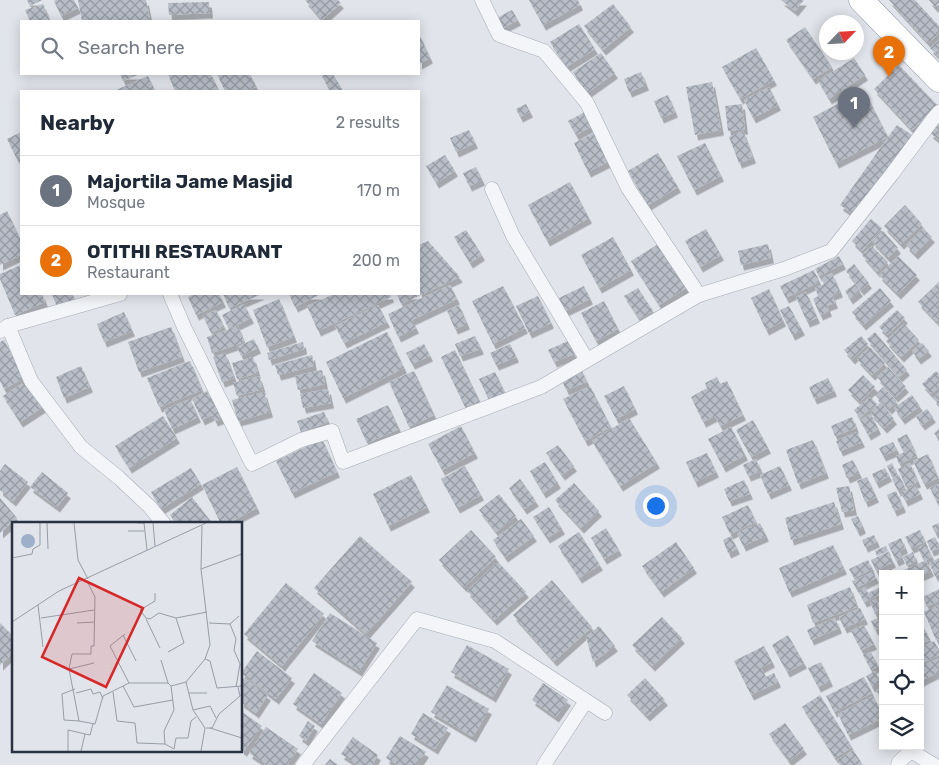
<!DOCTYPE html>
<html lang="en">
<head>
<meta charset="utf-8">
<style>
  body { margin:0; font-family:Rubik,sans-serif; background:#f6f6f7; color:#1f2937 }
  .controls { position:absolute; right:15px; bottom:15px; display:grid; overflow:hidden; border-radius:0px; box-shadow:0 2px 12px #0003 }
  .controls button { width:45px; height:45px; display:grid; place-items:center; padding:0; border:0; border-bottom:1px solid #e0e1e3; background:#fff; color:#1f2937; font:25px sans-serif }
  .compass { position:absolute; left:819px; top:15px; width:45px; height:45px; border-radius:50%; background:#fff; box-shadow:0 2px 12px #0003; rotate:65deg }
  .you { position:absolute; left:655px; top:505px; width:18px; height:18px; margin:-12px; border:4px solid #fff; border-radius:50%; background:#1a73e8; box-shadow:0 0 0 8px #1a73e833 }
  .badge { display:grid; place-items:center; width:32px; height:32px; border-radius:50%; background:#d04553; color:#fff; font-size:16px; font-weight:700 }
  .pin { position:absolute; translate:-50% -41px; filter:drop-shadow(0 1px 2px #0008) }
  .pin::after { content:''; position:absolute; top:26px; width:18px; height:15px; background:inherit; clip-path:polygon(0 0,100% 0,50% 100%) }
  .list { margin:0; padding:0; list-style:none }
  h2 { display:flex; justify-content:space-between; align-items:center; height:65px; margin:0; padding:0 20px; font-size:21px }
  h2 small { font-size:16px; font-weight:400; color:#747a83 }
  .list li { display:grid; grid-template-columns:32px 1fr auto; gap:15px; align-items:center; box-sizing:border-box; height:70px; padding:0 20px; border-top:1px solid #e0e1e3 }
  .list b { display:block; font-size:19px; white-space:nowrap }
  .list p { margin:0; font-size:16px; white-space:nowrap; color:#747a83 }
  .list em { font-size:16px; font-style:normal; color:#747a83 }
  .icon { flex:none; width:28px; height:28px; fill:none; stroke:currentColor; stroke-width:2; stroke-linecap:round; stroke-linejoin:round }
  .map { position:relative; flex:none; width:939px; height:765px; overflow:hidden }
  .search { position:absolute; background:#fff; box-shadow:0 2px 12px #0003; left:20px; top:20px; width:400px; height:55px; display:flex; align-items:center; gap:12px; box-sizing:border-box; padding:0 18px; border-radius:0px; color:#747a83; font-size:19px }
  .panel { position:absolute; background:#fff; box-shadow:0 2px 12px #0003; left:20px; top:90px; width:400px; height:205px; border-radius:0px }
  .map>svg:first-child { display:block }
  .building { fill:url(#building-cross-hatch); filter:url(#shadow) }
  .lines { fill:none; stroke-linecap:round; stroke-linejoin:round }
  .minor-casing { stroke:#a6abb4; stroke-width:15 }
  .trunk-casing { stroke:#8891a1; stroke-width:25 }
  .minor { stroke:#f4f5f8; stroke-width:14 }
  .trunk { stroke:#fff; stroke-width:24 }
  .inset-road { fill:none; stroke:#979ca7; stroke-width:1 }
  .view { fill:#d62828; fill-opacity:0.15; stroke:#d62828; stroke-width:2.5 }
  .inset-edge { fill:none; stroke:#293142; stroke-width:2.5 }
</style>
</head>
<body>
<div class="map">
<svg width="939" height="765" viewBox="0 0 939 765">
  <defs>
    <pattern id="building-cross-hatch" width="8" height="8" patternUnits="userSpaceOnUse" patternTransform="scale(1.25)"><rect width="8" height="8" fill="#b8bdc7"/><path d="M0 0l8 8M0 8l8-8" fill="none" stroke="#969aa3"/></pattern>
    <filter id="shadow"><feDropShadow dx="3" dy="5.5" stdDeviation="0" flood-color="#0004"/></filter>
  </defs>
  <rect width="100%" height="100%" fill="#e1e4ea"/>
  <!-- building -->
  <g class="building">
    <polygon points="27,0 42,0 30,6"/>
    <polygon points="56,0 74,0 78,8 61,16 54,1"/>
    <polygon points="78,0 146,0 150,20 144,21 82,21"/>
    <polygon points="305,0 338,0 341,3 322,20"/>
    <polygon points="529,0 578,0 580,5 543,25"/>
    <polygon points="781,0 804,0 795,11"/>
    <polygon points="889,0 915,0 939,26 939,33 928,43"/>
    <polygon points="929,0 939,0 939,3 935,7"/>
    <polygon points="209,2 210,13 169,15 168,3"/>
    <polygon points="43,4 50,21 30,21 25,10"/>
    <polygon points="613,4 631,27 603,50 584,26"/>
    <polygon points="512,10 518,20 503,28 497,18"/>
    <polygon points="579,24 595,49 566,67 550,42"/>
    <polygon points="805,27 832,67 813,79 786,40"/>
    <polygon points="419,34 430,58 419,64"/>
    <polygon points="939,40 939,57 930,48"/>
    <polygon points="756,48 774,80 740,99 722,67"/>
    <polygon points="601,53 615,73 587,93 573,72"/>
    <polygon points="854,58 865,75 829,99 818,81"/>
    <polygon points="899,65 938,106 912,130 874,89"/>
    <polygon points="641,72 646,85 629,92 624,79"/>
    <polygon points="120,74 140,74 123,81"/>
    <polygon points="168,74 211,74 219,91 175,91"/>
    <polygon points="217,74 250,74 256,87 246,91 225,91"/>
    <polygon points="326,74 333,74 343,91 330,91 322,76"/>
    <polygon points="148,76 155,91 114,91"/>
    <polygon points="712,82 721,130 695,135 686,87"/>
    <polygon points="769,87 778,105 753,118 744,100"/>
    <polygon points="864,90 888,137 897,125 912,135 854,215 840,205 888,137 836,163 813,117"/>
    <polygon points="668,95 675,112 661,118 654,101"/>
    <polygon points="526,104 530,112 520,117 516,109"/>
    <polygon points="742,104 745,129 728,131 725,106"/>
    <polygon points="585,112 592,126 576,135 568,121"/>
    <polygon points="939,122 939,140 930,133"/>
    <polygon points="469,130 475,143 456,152 450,138"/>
    <polygon points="743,131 753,158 739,163 729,137"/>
    <polygon points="21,132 21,167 7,139"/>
    <polygon points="596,132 610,161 588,172 574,143"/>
    <polygon points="705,143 721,176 694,190 677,156"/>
    <polygon points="658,153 678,187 648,205 628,171"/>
    <polygon points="445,155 455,171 436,183 426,166"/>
    <polygon points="476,167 482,180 469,186 463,173"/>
    <polygon points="570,182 589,218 547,241 528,205"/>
    <polygon points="905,205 922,224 901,244 884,226"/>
    <polygon points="7,211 21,241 21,255 0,265 0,215"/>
    <polygon points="871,219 882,228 862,251 852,241"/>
    <polygon points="923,228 932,237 915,254 906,245"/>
    <polygon points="706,229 721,255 700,267 685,241"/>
    <polygon points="466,230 482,255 470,263 454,237"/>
    <polygon points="883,231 898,248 888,258 872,241"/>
    <polygon points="613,237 631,270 599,288 581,255"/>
    <polygon points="428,241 460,277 401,304 397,294 419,294 419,245"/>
    <polygon points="660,243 688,287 659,305 631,261"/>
    <polygon points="768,244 771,258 741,265 738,251"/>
    <polygon points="872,246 888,262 877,272 862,255"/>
    <polygon points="839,256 843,264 819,276 815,269"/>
    <polygon points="898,256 917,275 898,294 879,275"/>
    <polygon points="854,264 869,283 861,290 846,271"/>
    <polygon points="21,265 21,294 42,294 45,302 15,315 0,279 0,274"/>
    <polygon points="814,270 819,282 786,298 780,286"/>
    <polygon points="832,273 840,292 832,295 835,303 827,306 829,311 820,315 813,299 818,296 815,288 824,284 822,278"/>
    <polygon points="939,282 939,324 918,302"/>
    <polygon points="855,284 860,291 850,299 845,291"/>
    <polygon points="450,285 457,299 412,320 416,328 398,337 388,314"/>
    <polygon points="503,286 525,328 493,344 472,301"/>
    <polygon points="584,286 590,299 565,311 559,298"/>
    <polygon points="638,288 653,311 639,319 624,296"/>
    <polygon points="880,288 891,301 863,325 852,312"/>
    <polygon points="769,289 783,321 766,330 751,298"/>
    <polygon points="806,292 817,318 807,322 796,297"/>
    <polygon points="52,294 72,294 75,299 57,307"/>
    <polygon points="194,294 219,294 223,302 196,315 188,297"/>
    <polygon points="223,294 262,294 229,308"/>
    <polygon points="289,294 321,294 295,307"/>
    <polygon points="334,294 390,294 391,297 318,331 307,306"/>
    <polygon points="538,296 551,323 529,333 516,306"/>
    <polygon points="279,299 294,337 267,347 253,310"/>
    <polygon points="604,301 618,329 596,341 581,313"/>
    <polygon points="244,304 251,318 229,329 222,315"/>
    <polygon points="378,305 387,322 344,343 335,326"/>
    <polygon points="459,305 467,324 455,329 447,311"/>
    <polygon points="789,306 802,330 792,335 780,310"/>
    <polygon points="216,310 224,327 211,333 203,316"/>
    <polygon points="897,310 905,318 887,335 879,327"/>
    <polygon points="124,312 132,331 104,342 97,324"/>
    <polygon points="904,324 919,340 901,357 886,341"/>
    <polygon points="238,326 244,342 212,353 207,337"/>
    <polygon points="171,327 182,357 139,372 128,342"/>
    <polygon points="387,332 404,368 343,398 326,362"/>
    <polygon points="875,332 907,370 899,377 867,339"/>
    <polygon points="475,336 481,349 460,356 455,344"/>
    <polygon points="861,336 868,344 852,359 844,350"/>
    <polygon points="254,339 258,348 241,356 237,347"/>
    <polygon points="4,340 24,378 4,389 0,381 0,342"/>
    <polygon points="568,341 574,354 554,362 548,350"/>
    <polygon points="303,342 304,349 269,360 267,353"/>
    <polygon points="922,343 929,351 918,359 912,351"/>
    <polygon points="424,344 430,356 412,364 406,353"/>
    <polygon points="510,344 516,357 496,365 490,353"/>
    <polygon points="870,347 885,363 872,375 857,359"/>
    <polygon points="455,350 480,402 466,409 441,357"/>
    <polygon points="225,353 234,378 222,382 213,357"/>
    <polygon points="312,355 314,366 278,375 275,365"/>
    <polygon points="253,357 258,373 237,379 232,363"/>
    <polygon points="190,361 202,390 159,407 147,378"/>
    <polygon points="81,366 90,387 64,398 56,377"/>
    <polygon points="888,367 906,387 895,397 877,377"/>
    <polygon points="581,369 587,382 566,390 561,378"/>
    <polygon points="322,370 325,384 298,390 295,376"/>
    <polygon points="414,371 434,415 409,427 389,382"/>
    <polygon points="936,371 939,374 939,387 931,394 922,384"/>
    <polygon points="495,372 505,393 489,400 479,379"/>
    <polygon points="863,375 875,387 860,402 848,390"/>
    <polygon points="259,376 263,389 237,396 233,383"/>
    <polygon points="717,377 720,384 727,381 743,415 720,426 715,416 703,422 691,397 707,388 705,383"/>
    <polygon points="828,378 834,391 814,399 809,387"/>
    <polygon points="26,381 43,407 20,422 3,396"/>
    <polygon points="590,386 611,427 585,441 563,399"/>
    <polygon points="624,386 635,409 616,419 604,396"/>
    <polygon points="883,387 897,401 889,409 875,395"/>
    <polygon points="328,389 331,403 303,408 300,394"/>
    <polygon points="207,391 210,397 215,395 223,418 215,421 212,415 202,420 192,399"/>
    <polygon points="264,392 270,412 238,421 232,400"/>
    <polygon points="939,392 939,405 933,398"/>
    <polygon points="912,395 920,406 902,419 894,408"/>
    <polygon points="870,397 877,404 860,418 854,410"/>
    <polygon points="190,399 198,417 172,429 164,410"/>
    <polygon points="881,402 894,419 884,428 870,412"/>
    <polygon points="388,405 399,429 367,443 356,419"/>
    <polygon points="927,409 933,417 922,425 916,417"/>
    <polygon points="324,412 328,422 301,432 297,421"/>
    <polygon points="871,414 878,429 868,435 860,420"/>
    <polygon points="163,416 177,438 129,468 115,446"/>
    <polygon points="852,417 856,428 835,436 831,426"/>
    <polygon points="629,418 657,463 620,486 592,441"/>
    <polygon points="753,420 768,448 751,457 736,430"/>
    <polygon points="461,426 475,453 442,470 428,444"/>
    <polygon points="731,427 745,455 723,467 708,439"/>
    <polygon points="939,429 939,440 934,433"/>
    <polygon points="857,432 862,442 840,451 836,441"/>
    <polygon points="907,434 913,447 903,451 897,439"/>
    <polygon points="322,439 337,472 292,493 276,461"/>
    <polygon points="813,440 826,473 798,484 786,450"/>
    <polygon points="893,442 897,450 883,456 879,448"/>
    <polygon points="558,445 574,466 562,475 546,453"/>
    <polygon points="913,448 916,456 899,464 896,456"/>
    <polygon points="707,453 716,472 695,482 686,462"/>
    <polygon points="928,454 938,478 924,484 913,461"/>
    <polygon points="756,459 761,471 748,476 743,465"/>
    <polygon points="853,460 859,473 847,478 842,465"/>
    <polygon points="545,462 558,483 543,493 530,471"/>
    <polygon points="892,463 897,475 892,477 887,466"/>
    <polygon points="910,463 918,482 906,487 898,469"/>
    <polygon points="5,464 28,482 13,501 0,490 0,471"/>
    <polygon points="465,466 481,495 457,508 441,479"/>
    <polygon points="780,466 789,485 768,494 760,475"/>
    <polygon points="237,467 257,508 226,524 221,524 202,485"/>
    <polygon points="191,468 201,484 161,509 151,492"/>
    <polygon points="885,468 889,476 876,483 872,474"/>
    <polygon points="42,472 68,493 57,507 30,487"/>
    <polygon points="411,475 427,507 388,526 373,494"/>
    <polygon points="899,475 905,488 898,491 892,479"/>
    <polygon points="867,477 876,497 865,502 857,481"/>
    <polygon points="520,479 536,501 524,509 509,488"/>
    <polygon points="744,480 750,494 729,501 724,489"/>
    <polygon points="574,483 599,511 581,528 555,500"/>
    <polygon points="939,484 939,507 930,488"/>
    <polygon points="916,485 920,494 905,501 901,492"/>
    <polygon points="849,486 854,510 842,512 836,488"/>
    <polygon points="896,491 903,507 894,511 887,495"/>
    <polygon points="499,494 516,516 496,532 479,510"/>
    <polygon points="192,497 213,524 176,524 170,515"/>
    <polygon points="0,498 17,518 0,533"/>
    <polygon points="834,502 841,524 791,540 785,518"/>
    <polygon points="748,505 756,522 730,534 722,517"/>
    <polygon points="549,507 562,529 547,538 533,517"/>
    <polygon points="858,516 863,528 857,531 851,519"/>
    <polygon points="521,519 534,536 505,557 493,540"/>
    <polygon points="760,523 766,536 743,546 737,533"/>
    <polygon points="939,523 939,531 935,533 932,526"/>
    <polygon points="606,528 619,550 604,559 591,538"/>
    <polygon points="471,530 496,557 464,587 439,560"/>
    <polygon points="920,530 925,542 911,548 905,537"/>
    <polygon points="579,532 600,565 579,578 558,546"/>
    <polygon points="874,535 877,542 865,547 862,540"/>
    <polygon points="360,536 412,582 366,634 314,588"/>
    <polygon points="731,536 737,549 728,553 723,540"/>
    <polygon points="935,537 939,545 939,548 931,551 927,541"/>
    <polygon points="901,538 905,548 899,551 902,558 896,561 888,544"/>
    <polygon points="676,542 694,568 661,592 642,566"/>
    <polygon points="926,544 932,557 926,560 931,571 920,576 920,574 906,574 904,570 924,561 918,548"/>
    <polygon points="833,545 844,569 789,592 779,568"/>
    <polygon points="886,546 888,551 877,556 875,551"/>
    <polygon points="888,552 893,562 876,571 871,560"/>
    <polygon points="913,552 916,561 907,566 903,557"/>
    <polygon points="939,558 939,574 935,576 929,563"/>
    <polygon points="868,560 872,569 854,578 849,569"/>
    <polygon points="498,562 526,592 494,620 467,591"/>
    <polygon points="891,568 894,574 883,574 883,577 881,574 878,574"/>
    <polygon points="873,572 876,578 856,588 852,581"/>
    <polygon points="552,580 592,627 554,661 513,615"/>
    <polygon points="286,583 324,614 282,666 244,634"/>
    <polygon points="850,587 857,607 813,623 807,605"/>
    <polygon points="865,587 868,593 879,588 882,594 864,602 858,591"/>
    <polygon points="939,589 939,601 927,607 923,597"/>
    <polygon points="876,599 882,611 875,614 870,602"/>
    <polygon points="938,605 939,609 939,639 936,640 924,612"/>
    <polygon points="860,608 865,619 844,628 839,617"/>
    <polygon points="330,613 377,643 359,671 312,641"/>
    <polygon points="662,617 682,638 652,666 632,645"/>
    <polygon points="880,617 883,622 883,626 875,630 871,621"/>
    <polygon points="835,618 839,628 811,640 807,630"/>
    <polygon points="0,623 14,637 14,652 0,665"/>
    <polygon points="864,625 874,644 861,650 851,631"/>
    <polygon points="599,626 615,646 593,662 586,637"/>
    <polygon points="923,626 930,640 920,644 920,627"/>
    <polygon points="788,635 804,663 787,672 772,645"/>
    <polygon points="934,641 939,650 939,655 920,664 920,648"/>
    <polygon points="467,645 509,669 493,697 451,672"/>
    <polygon points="764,646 772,662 761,668 766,677 774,673 778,682 751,695 734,661"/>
    <polygon points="257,651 292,678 276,699 241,673"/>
    <polygon points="871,652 878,666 871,670 863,655"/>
    <polygon points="939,658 939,672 921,681 920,678 920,667"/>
    <polygon points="821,662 830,681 818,687 808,668"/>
    <polygon points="875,671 880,682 872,687 866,676"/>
    <polygon points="314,673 342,693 321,724 293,704"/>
    <polygon points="864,677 872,693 834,712 826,696"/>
    <polygon points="244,678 268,695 256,713 241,702 241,682"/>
    <polygon points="645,678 665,700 647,716 627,695"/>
    <polygon points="543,683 568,700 556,717 532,700"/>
    <polygon points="447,685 489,709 473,737 431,712"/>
    <polygon points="883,687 883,703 876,690"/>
    <polygon points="820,695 852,747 835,758 802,707"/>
    <polygon points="873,696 883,714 883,718 848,735 838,714"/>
    <polygon points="241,711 262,726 244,751 241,749"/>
    <polygon points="423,713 448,728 435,749 411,734"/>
    <polygon points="308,721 315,726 306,741 299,736"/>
    <polygon points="785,723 804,749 789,761 769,734"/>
    <polygon points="266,727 298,749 287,765 267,765 249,753"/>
    <polygon points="400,736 426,752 417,765 397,765 386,758"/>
    <polygon points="353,737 378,755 372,765 358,765 341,754"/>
    <polygon points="853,750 863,765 840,765 837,760"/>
    <polygon points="330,759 338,765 325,765"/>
  </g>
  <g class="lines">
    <defs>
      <g id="minor">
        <polyline points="482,0 499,35 544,51 587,103 628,188 699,295"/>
        <polyline points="492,189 513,236 587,360"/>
        <polyline points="170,294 184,327 252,464 301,440 332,431 343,462 541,387 699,295 784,269 831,251 892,174 933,119 939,112"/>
        <polyline points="8,326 31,381 81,447 119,478 149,506 164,524"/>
        <polyline points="0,331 8,326 120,294"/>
        <polyline points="303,765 417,619 495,641 605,713"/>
        <polyline points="544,765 586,701"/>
        <polyline points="898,765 899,762 911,751 934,765"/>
      </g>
      <polyline id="trunk" points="861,0 939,80"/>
    </defs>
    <!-- minor casing -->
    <use href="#minor" class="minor-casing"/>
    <!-- trunk casing -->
    <use href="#trunk" class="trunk-casing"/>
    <!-- minor -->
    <use href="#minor" class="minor"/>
    <!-- trunk -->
    <use href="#trunk" class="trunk"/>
  </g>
  <!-- overview -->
  <g transform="translate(12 522)">
    <rect width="230" height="230" fill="#e1e4ea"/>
    <path d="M9 19a7 7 0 1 1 14 0a7 7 0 1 1-14 0Z" fill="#9cb0ca"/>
    <path class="inset-road" d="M35,1L36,27M62,1L66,38L76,57M125,1H132L135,28M141,1L143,24M116,9H132M0,36L20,32L21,27L28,23V1M189,47L230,32M75,59L83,75L82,124H79V132H60L57,147L67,199L83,202L91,174L117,161H156L159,164L174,160M143,71V79L128,88L134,96L138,97L147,91L164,96L195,90M26,83L31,125M29,96L82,88M134,97L148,126M0,100L47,69L194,1M65,101L83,100M197,101L218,102L227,94M218,102L224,117L222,128L228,142L224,165M113,112L98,124L117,161M111,113L124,139M156,130L172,121L164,96M193,137L198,139L205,166L230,164M149,138L156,161M57,147L82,141M111,164L122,185L161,178M63,167L50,172L52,198L67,199M101,170L105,199L123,201L125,221L153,222L162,227L164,216H176L179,199L184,195M64,171L79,167L81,172L88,170L91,177M177,171H195M181,188L198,184L204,196M194,206H200L207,192L228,174L226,165M198,206L230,216M153,222L152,209L162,188L159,164M56,229V208L73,212M69,229L73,212L78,213L81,202M189,229L193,206L181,188L174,160L193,137L198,123L189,47L190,4"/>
    <path class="view" d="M67,56L131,86L94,165L30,135Z"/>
    <rect width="230" height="230" class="inset-edge"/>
  </g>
</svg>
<div class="controls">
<button>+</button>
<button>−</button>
<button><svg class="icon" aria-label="locate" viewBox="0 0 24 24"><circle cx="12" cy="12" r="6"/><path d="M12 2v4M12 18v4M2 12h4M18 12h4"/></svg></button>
<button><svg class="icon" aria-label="layers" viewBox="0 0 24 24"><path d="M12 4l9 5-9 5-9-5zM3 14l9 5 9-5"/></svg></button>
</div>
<svg class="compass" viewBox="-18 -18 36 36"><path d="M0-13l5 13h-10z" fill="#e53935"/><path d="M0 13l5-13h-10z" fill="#747a83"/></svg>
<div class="you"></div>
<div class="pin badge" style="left:854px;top:128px;background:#6b7280">1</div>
<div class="pin badge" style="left:889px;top:77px;background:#e8710a">2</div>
<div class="search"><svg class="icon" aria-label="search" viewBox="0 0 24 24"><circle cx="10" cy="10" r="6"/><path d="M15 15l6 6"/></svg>Search here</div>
<section class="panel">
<h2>Nearby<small>2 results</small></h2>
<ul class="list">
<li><span class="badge" style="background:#6b7280">1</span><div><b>Majortila Jame Masjid</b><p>Mosque</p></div><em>170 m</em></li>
<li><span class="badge" style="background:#e8710a">2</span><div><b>OTITHI RESTAURANT</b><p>Restaurant</p></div><em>200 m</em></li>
</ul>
</section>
</div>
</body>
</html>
